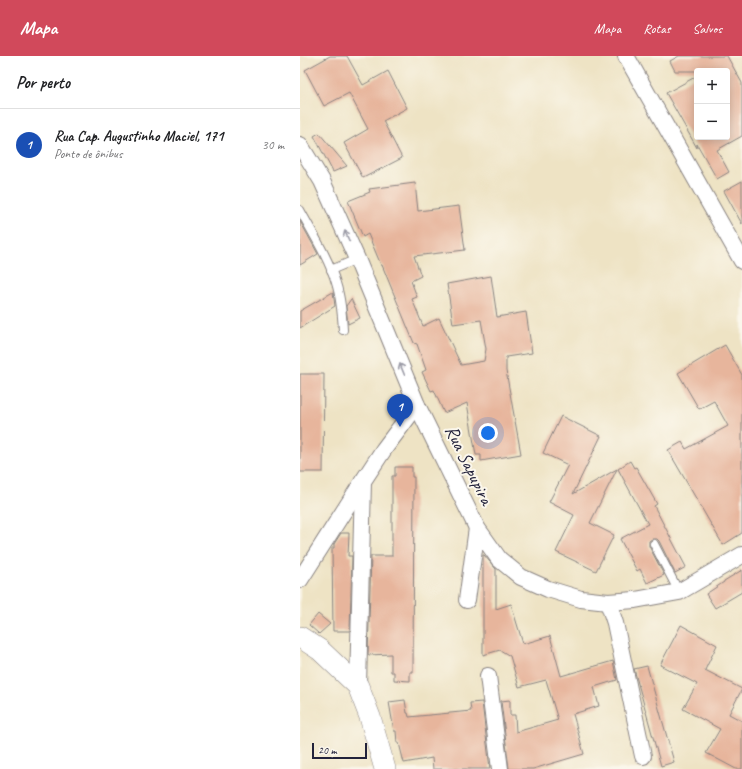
<!DOCTYPE html>
<html lang="pt">
<head>
<meta charset="utf-8">
<style>
  body { margin:0; font-family:Caveat,sans-serif; background:#f2f2f2; color:#202124 }
  .controls { position:absolute; right:12px; top:12px; display:grid; overflow:hidden; border-radius:4px; box-shadow:0 2px 10px #0003 }
  .controls button { width:36px; height:36px; display:grid; place-items:center; padding:0; border:0; border-bottom:1px solid #e0e0e0; background:#fff; color:#202124; font:20px sans-serif }
  .scale { position:absolute; left:12px; bottom:10px; width:55px; box-sizing:border-box; padding-left:4px; border:2px solid #22223b; border-top:0; font-size:11px; line-height:14px; white-space:nowrap; color:#22223b; -webkit-text-stroke:3px #fbf7ec; paint-order:stroke }
  .you { position:absolute; left:188px; top:377px; width:14px; height:14px; margin:-10px; border:3px solid #fff; border-radius:50%; background:#1a73e8; box-shadow:0 0 0 6px #1a73e833 }
  .badge { display:grid; place-items:center; width:26px; height:26px; border-radius:50%; background:#d1495b; color:#fff; font-size:13px; font-weight:700 }
  .pin { position:absolute; translate:-50% -33px; filter:drop-shadow(0 1px 2px #0008) }
  .pin::after { content:''; position:absolute; top:21px; width:14px; height:12px; background:inherit; clip-path:polygon(0 0,100% 0,50% 100%) }
  .list { margin:0; padding:0; list-style:none }
  h2 { display:flex; justify-content:space-between; align-items:center; height:52px; margin:0; padding:0 16px; font-size:17px }
  h2 small { font-size:13px; font-weight:400; color:#757577 }
  .list li { display:grid; grid-template-columns:26px 1fr auto; gap:12px; align-items:center; box-sizing:border-box; height:72px; padding:0 16px; border-top:1px solid #e0e0e0 }
  .list b { display:block; font-size:15px; white-space:nowrap }
  .list p { margin:0; font-size:13px; white-space:nowrap; color:#757577 }
  .list em { font-size:13px; font-style:normal; color:#757577 }
  .map { position:relative; flex:none; width:442px; height:713px; overflow:hidden }
  header { display:flex; align-items:center; gap:24px; box-sizing:border-box; height:56px; padding:0 20px; background:#d1495b; color:#fff }
  header strong { font-size:19px }
  nav { display:flex; gap:22px; margin-inline-start:auto; font-size:14px }
  main { display:flex }
  aside { flex:1; background:#fff }
  .map>svg:first-child { display:block }
  .building { fill:#e7b59c }
  .lines { fill:none; stroke-linecap:round; stroke-linejoin:round }
  .service-casing { stroke:#888280; stroke-width:10 }
  .minor-casing { stroke:#888280; stroke-width:18 }
  .tertiary-casing { stroke:#888280; stroke-width:22 }
  .service { stroke:#fff; stroke-width:8 }
  .minor { stroke:#fff; stroke-width:16 }
  .tertiary { stroke:#fff; stroke-width:21 }
  .oneway { stroke:#9c9ca7 }
  .labels { text-anchor:middle; dominant-baseline:central; stroke-width:4; stroke-linejoin:round; paint-order:stroke }
  .street-label { font-size:19px; fill:#22223b; stroke:#fbf7ec }
</style>
</head>
<body>
<header>
<strong>Mapa</strong>
<nav><a>Mapa</a><a>Rotas</a><a>Salvos</a></nav>
</header>
<main>
<aside>
<h2>Por perto<small></small></h2>
<ul class="list">
<li><span class="badge" style="background:#1a4fb4">1</span><div><b>Rua Cap. Augustinho Maciel, 171</b><p>Ponto de ônibus</p></div><em>30 m</em></li>
</ul>
</aside>
<div class="map">
<svg width="442" height="713" viewBox="0 0 442 713">
  <rect width="100%" height="100%" fill="#fbf7ec"/>
  <filter id="ink" filterUnits="userSpaceOnUse"><feTurbulence type="fractalNoise" baseFrequency=".025" numOctaves="2"/><feDisplacementMap in="SourceGraphic" scale="8" xChannelSelector="R" yChannelSelector="G"/><feConvolveMatrix kernelMatrix="1 2 1 2 8 2 1 2 1" color-interpolation-filters="sRGB"/></filter>
  <filter id="wash" filterUnits="userSpaceOnUse"><feTurbulence type="fractalNoise" baseFrequency=".012" numOctaves="4" result="noise"/><feDisplacementMap in="SourceGraphic" scale="16" xChannelSelector="R" yChannelSelector="G"/><feGaussianBlur stdDeviation="0.9" result="paint"/><feColorMatrix in="noise" values="0 0 0 0 0 0 0 0 0 0 0 0 0 0 0 0 0 1.4 0 .05"/><feComposite in="paint" operator="in"/></filter>
  <g filter="url(#wash)">
    <rect width="100%" height="100%" fill="#eee3c4"/>
    <g id="blocks">
      <!-- building -->
      <g class="building">
        <polygon points="30,0 47,0 63,29 88,15 107,52 83,65 102,102 63,122 44,87 68,73 49,37 24,50 5,14"/>
        <polygon points="379,0 427,0 442,27 442,80 417,94 429,116 417,123 397,88 397,92 366,37 397,20 397,81 427,81 427,15 375,15 370,5"/>
        <polygon points="19,77 47,110 33,116 14,80"/>
        <polygon points="442,125 442,168 424,135"/>
        <polygon points="115,127 118,155 159,150 165,194 114,200 121,220 111,225 117,241 112,243 123,270 139,262 161,309 184,305 186,293 181,264 153,268 147,228 191,220 197,261 226,256 232,297 206,301 206,315 221,398 181,405 181,399 176,399 167,347 144,357 134,334 131,335 122,316 126,314 117,288 114,287 82,209 81,209 68,178 63,181 48,145 70,136 69,133"/>
        <polygon points="0,165 18,198 0,209"/>
        <polygon points="33,236 35,250 0,272 0,255"/>
        <polygon points="51,243 60,262 48,268 46,250"/>
        <polygon points="425,289 442,319 442,477 423,489 368,394 382,386 386,393 428,370 414,345 399,353 378,317"/>
        <polygon points="0,318 24,318 23,416 0,416"/>
        <polygon points="261,360 301,380 273,438 317,413 290,467 314,479 296,515 256,496 274,459 249,446 268,409 243,397"/>
        <polygon points="330,405 334,412 336,411 357,448 354,450 386,511 375,517 359,485 357,483 352,483 349,485 349,490 364,519 347,527 340,513 337,515 320,483 348,468 318,413"/>
        <polygon points="95,411 112,411 112,421 114,421 113,616 110,616 110,625 94,624 94,616 91,616 91,598 68,599 71,500 92,500 92,420 95,420"/>
        <polygon points="41,477 49,477 48,500 52,500 50,575 33,575 32,492 34,492 34,488"/>
        <polygon points="183,499 184,499 196,513 196,553 211,548 223,588 250,580 261,620 313,605 317,624 294,631 299,650 273,658 284,698 233,713 209,713 201,645 210,644 210,659 215,659 216,676 258,664 246,624 219,631 210,600 200,594 183,599"/>
        <polygon points="442,514 442,536 415,552 406,538 424,526 424,525"/>
        <polygon points="18,558 30,568 19,578 9,569"/>
        <polygon points="381,569 417,589 405,614 442,633 429,658 442,665 442,713 436,713 406,697 420,673 383,653 397,628 360,609"/>
        <polygon points="347,610 374,706 361,710 334,613"/>
        <polygon points="105,644 107,657 108,657 109,661 171,655 170,647 182,646 190,713 133,713 132,702 104,707 99,687 97,687 96,675 94,675 89,646"/>
      </g>
    </g>
  </g>
  <g filter="url(#ink)">
    <use href="#blocks" fill-opacity="0" stroke="#888280" stroke-width="1"/>
    <g class="lines">
      <defs>
        <g id="service">
          <path d="M0,154C12,176 29,203 36,227C41,242 42,258 43,274"/>
          <polyline points="31,214 57,203"/>
          <polyline points="354,488 379,536"/>
        </g>
        <g id="minor">
          <polyline points="326,0 442,205"/>
          <polyline points="0,89 22,125 57,203 117,349 177,472 199,503 221,521 248,533 281,543 308,546 335,544 379,536 442,499"/>
          <polyline points="0,524 63,425 84,393 117,349"/>
          <polyline points="167,544 177,472"/>
          <polyline points="308,546 315,567 343,700"/>
          <polyline points="188,620 200,713"/>
          <polyline points="58,630 63,425"/>
        </g>
        <polyline id="tertiary" points="0,581 20,594 58,630 70,661 85,713"/>
      </defs>
      <!-- service casing -->
      <use href="#service" class="service-casing"/>
      <!-- minor casing -->
      <use href="#minor" class="minor-casing"/>
      <!-- tertiary casing -->
      <use href="#tertiary" class="tertiary-casing"/>
      <!-- service -->
      <use href="#service" class="service"/>
      <!-- minor -->
      <use href="#minor" class="minor"/>
      <!-- tertiary -->
      <use href="#tertiary" class="tertiary"/>
    </g>
    <!-- one-way arrows -->
    <defs><path id="oneway-shaft" d="M-6 0H5M1.5-3L5.5 0L1.5 3" fill="none" stroke-width="1.6" stroke-linecap="round" stroke-linejoin="round"/></defs>
    <g class="oneway">
      <use href="#oneway-shaft" transform="translate(47 180) rotate(-114)"/>
      <use href="#oneway-shaft" transform="translate(102 313) rotate(-112)"/>
    </g>
  </g>
  <g class="labels">
    <!-- street labels -->
    <g class="street-label">
      <text transform="translate(169 409) rotate(64)">Rua Sapupira</text>
    </g>
  </g>
</svg>
<div class="controls">
<button>+</button>
<button>−</button>
</div>
<div class="scale">20 m</div>
<div class="you"></div>
<div class="pin badge" style="left:100px;top:371px;background:#1a4fb4">1</div>
</div>
</main>
</body>
</html>
